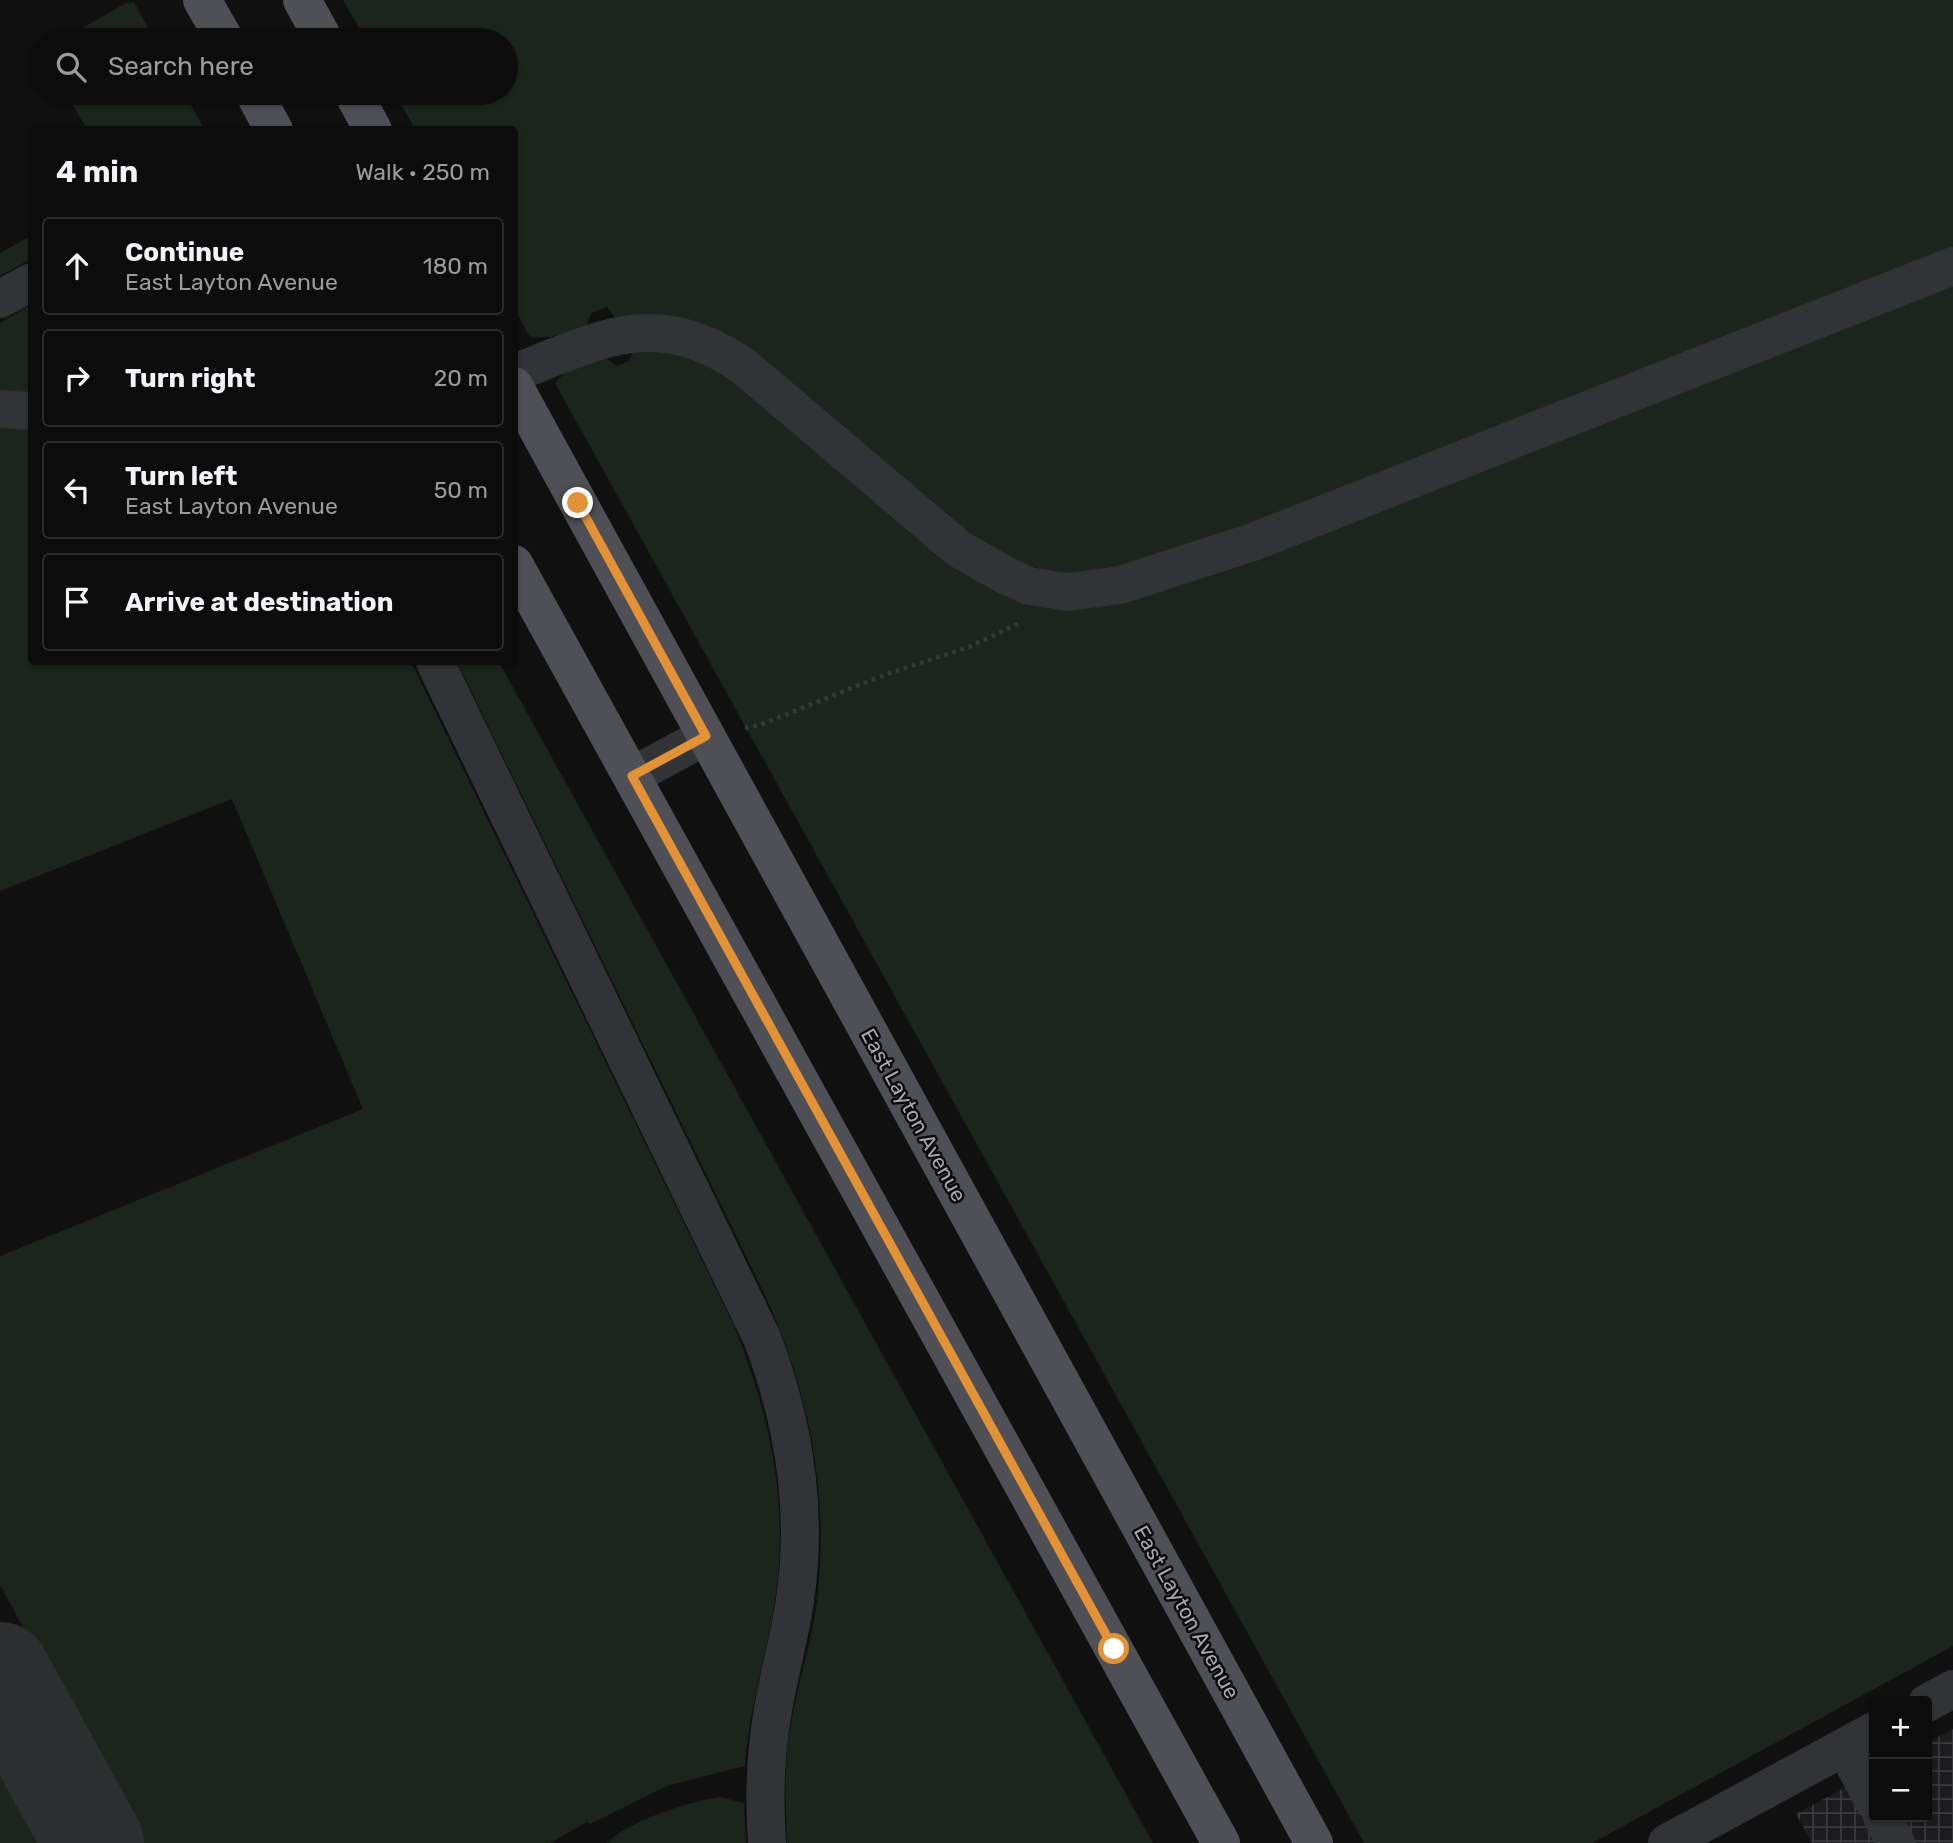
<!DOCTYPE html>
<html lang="en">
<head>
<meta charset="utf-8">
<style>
  body { margin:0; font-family:Rubik,sans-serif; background:#1a1a1b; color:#f1f3f6 }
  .controls { position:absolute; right:21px; bottom:21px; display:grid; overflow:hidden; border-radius:7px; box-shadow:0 2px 5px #0004 }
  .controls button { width:63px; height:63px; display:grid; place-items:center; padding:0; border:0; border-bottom:2px solid #2c2c2e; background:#0c0c0d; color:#f1f3f6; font:35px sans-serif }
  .stop { position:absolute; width:21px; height:21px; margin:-16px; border:5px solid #e49236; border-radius:50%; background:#fff }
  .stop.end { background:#e49236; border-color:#fff; box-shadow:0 2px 7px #0008 }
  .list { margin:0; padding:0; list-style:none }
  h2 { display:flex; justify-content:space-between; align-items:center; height:91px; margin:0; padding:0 28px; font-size:30px }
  h2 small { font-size:23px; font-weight:400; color:#9a9b9d }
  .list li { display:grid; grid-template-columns:46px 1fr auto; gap:21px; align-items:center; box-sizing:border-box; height:98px; margin:0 14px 14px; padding:0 14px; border:2px solid #2c2c2e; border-radius:7px }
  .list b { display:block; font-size:26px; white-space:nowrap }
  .list p { margin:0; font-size:23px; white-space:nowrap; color:#9a9b9d }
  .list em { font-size:23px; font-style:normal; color:#9a9b9d }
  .icon { flex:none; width:38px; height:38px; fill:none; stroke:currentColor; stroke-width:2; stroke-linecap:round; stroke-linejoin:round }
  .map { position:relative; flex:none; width:1953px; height:1843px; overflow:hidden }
  .search { position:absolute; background:#0c0c0d; box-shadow:0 2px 5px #0004; left:28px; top:28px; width:490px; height:77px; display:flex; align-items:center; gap:18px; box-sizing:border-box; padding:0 24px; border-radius:38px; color:#9a9b9d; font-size:26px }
  .panel { position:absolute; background:#0c0c0d; box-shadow:0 2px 5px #0004; left:28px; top:126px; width:490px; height:539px; border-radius:7px }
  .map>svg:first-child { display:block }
  .industrial { fill:url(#industrial-grid) }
  .grass { fill:#1d241d }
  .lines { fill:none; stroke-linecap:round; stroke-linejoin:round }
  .taxiway { stroke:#2c2e30; stroke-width:100 }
  .path { stroke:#373a3d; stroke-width:4.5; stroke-dasharray:3.5 5; stroke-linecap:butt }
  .minor { stroke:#313336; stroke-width:38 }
  .major { stroke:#4e5055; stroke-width:38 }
  .route { stroke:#e49236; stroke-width:9 }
  .labels { text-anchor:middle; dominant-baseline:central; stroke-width:5; stroke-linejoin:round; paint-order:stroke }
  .street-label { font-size:21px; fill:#a2a9b1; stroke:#0b0b0c }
</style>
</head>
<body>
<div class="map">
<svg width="1953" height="1843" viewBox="0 0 1953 1843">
  <defs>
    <pattern id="industrial-grid" width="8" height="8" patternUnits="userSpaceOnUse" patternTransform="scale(1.75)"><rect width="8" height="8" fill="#1c1c1e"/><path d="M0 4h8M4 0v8" fill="none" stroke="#3a3a3c"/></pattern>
  </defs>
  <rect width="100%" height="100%" fill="#101011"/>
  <!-- industrial -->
  <polygon class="industrial" points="1953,1729 1953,1843 1812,1843 1796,1814 1874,1772 1874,1817 1927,1817 1927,1743"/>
  <!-- grass -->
  <g class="grass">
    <path d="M343,0H1953V256L1177,560L1077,574L1037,568L988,549L719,332C680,314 659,311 616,319L607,307L591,313L587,325L551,337H530L515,310L514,130L415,129L395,93H506V40H366Z"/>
    <polygon points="134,2 155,40 65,40 75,32 126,3"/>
    <polygon points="66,93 184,93 204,129 87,129"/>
    <polygon points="31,236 31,259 0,276 0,253"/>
    <polygon points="1953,278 1953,1646 1592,1843 1364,1843 555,383 571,366 605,357 617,366 629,361 633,352 644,348 708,362 1039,605"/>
    <polygon points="31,305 31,394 0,390 0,323"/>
    <path d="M0,426L31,429L32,662H411L734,1326C772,1419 791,1513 773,1613C764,1664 748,1714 745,1766L667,1786L590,1824L587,1822L550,1843H141L0,1585V1256L363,1109L232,799L0,891Z"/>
    <path d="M457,662H499L1153,1843H787C786,1809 784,1776 788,1742C794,1697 809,1653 816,1608C831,1499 810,1392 764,1293Z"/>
    <polygon points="0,1760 45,1843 0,1843"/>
    <path d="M720,1797L744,1803L746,1843H607C627,1821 691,1801 720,1797Z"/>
  </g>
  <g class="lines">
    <!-- taxiway -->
    <polyline class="taxiway" points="0,1672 94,1843"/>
    <!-- path -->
    <polyline class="path" points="745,728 760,725 884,675 969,647 1020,623"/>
    <!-- minor -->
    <g class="minor">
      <polyline points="0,299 32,282"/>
      <path d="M514,373C602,339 654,307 742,365L959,549L1003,574L1029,586L1068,592L1120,585L1253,542L1953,266"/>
      <polyline points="0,409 32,411"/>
      <path d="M435,662L762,1338C794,1422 808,1511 795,1600C790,1637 779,1673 773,1710C765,1754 764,1798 767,1843"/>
      <polyline points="632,776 706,736"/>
      <polyline points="1927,1703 1953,1689"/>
      <polyline points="1845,1747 1874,1802"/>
      <polyline points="1882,1817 1896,1843"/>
      <polyline points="1667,1843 1874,1731"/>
    </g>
    <!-- major -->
    <g class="major">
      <polyline points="202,0 225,40"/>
      <polyline points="302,0 324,40"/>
      <polyline points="254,93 274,130"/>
      <polyline points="353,93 373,130"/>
      <polyline points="514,386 1314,1843"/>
      <polyline points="514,564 1221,1843"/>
    </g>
  </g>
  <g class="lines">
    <!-- route -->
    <polyline class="route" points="578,503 706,736 632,776 1114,1649"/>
  </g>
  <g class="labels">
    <!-- street labels -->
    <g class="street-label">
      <text transform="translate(914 1115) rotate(61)">East Layton Avenue</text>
      <text transform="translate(1187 1612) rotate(61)">East Layton Avenue</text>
    </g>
  </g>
</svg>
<div class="controls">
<button>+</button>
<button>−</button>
</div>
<div class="stop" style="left:1114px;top:1649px"></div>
<div class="stop end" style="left:578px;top:503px"></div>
<div class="search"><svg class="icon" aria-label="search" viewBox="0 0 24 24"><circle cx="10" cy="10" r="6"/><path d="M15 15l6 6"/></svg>Search here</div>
<section class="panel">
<h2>4 min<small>Walk · 250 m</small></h2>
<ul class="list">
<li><svg class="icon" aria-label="ahead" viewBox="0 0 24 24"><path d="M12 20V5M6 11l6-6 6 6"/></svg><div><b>Continue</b><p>East Layton Avenue</p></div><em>180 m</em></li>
<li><svg class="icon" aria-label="right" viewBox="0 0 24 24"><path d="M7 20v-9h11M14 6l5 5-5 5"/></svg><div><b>Turn right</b></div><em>20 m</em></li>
<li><svg class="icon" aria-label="left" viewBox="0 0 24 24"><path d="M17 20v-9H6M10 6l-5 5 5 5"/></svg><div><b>Turn left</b><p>East Layton Avenue</p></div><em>50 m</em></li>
<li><svg class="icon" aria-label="arrive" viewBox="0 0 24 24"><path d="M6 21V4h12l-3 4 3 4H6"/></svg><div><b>Arrive at destination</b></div></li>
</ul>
</section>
</div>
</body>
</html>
